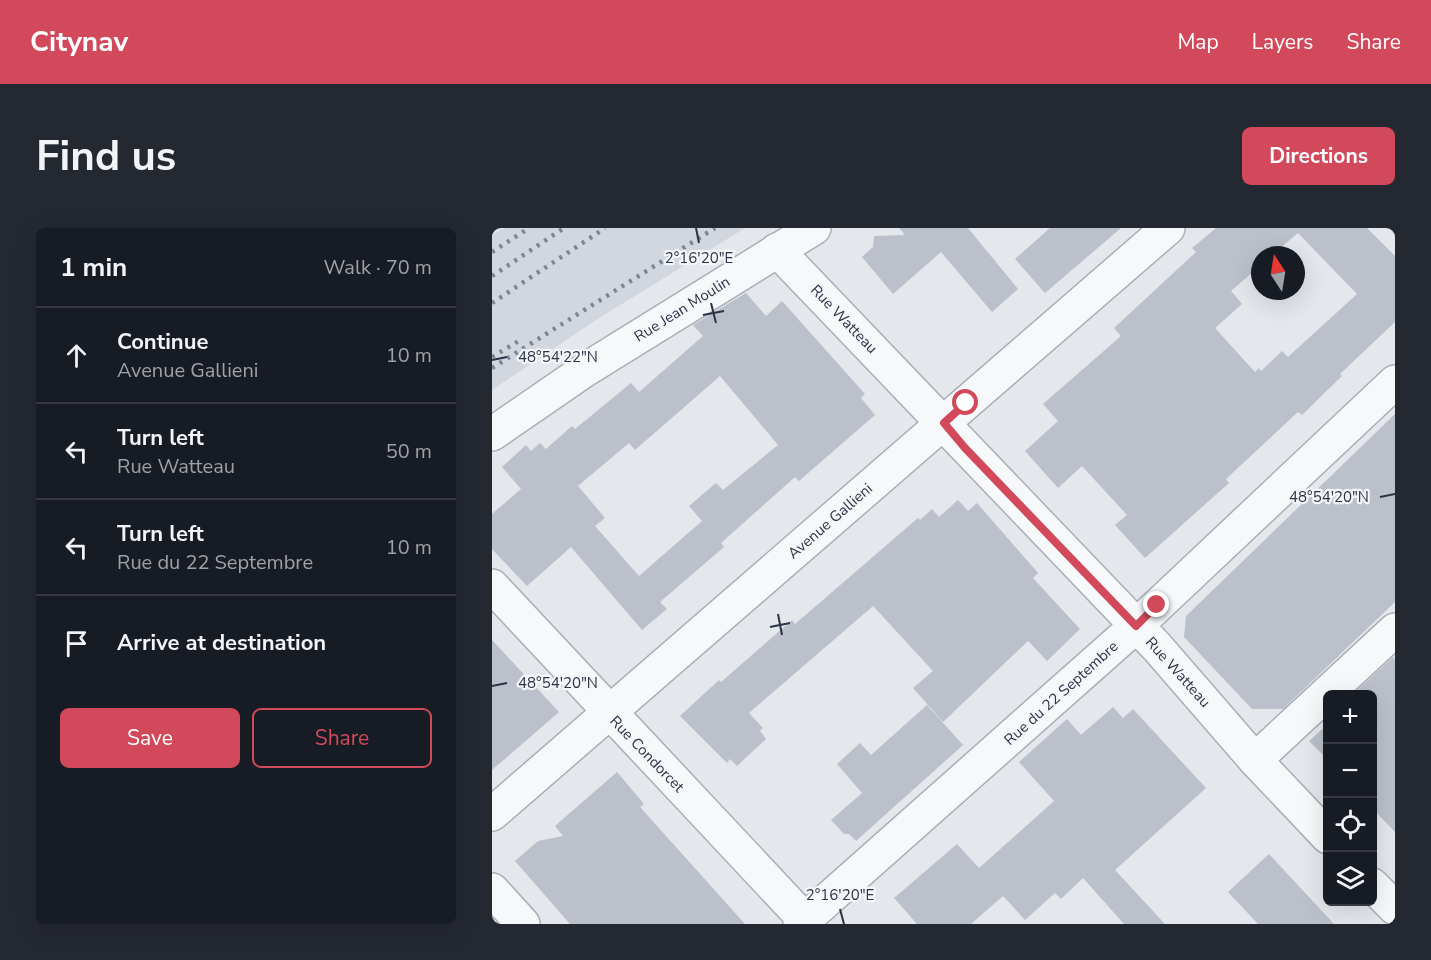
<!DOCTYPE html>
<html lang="en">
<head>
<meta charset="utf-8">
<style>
  body { margin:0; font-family:"Nunito Sans",sans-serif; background:#242831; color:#f1f3f6 }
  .controls { position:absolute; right:18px; bottom:18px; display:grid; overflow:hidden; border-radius:9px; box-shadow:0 6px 24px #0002 }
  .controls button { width:54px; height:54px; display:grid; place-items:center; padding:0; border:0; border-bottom:2px solid #363941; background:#171b24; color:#f1f3f6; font:30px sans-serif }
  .compass { position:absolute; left:759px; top:18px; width:54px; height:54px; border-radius:50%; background:#171b24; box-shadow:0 6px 24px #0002; rotate:348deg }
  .stop { position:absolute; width:18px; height:18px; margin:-14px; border:4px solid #d1495b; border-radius:50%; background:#fff }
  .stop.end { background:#d1495b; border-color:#fff; box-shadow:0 2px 6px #0008 }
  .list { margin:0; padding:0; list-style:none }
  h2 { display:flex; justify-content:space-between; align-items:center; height:78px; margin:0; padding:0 24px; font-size:26px }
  h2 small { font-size:20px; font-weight:400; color:#9ea1a6 }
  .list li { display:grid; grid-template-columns:39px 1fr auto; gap:18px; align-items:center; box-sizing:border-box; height:96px; padding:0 24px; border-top:2px solid #363941 }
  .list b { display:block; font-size:22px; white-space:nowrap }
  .list p { margin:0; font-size:20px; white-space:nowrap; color:#9ea1a6 }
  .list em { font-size:20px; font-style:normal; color:#9ea1a6 }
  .actions { display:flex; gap:12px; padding:18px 24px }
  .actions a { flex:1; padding:14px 0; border:2px solid #d1495b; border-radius:9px; text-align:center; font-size:21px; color:#d1495b }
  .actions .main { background:#d1495b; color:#fff }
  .icon { flex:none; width:33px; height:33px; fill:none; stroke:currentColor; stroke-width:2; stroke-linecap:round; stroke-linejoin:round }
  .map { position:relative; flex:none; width:903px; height:696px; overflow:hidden; border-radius:9px }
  header { display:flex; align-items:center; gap:36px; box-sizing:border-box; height:84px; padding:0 30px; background:#d1495b; color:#fff }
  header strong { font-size:28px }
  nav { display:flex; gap:33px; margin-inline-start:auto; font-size:21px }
  .intro { display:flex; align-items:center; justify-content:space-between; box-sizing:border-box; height:144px; padding:0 36px }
  h1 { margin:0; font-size:42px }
  .button { padding:15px 27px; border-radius:9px; background:#d1495b; color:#fff; font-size:21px; font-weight:700 }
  main { display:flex; gap:36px; padding:0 36px }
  aside { flex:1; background:#171b24; border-radius:9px; box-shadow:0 6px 24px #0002 }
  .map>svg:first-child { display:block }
  .built { fill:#d2d6de }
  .building { fill:#bbc0ca; fill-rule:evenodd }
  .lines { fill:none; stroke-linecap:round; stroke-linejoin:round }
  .minor-casing { stroke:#a9aeb7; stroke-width:36 }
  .minor { stroke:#f7f8fa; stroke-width:33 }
  .rail { stroke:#7d8696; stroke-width:4.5; stroke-dasharray:3 6; stroke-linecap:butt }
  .route { stroke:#d1495b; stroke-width:8 }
  .ticks { fill:none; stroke:#2b3445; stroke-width:2 }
  .labels { text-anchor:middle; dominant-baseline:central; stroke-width:4.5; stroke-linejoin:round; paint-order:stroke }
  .street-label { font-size:15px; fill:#2b3445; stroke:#f4f6f9 }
  .ticks-label { font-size:15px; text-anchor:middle; fill:#2b3445; stroke:#f4f6f9; stroke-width:4.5; stroke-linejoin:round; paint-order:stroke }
</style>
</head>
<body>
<header>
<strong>Citynav</strong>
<nav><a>Map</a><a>Layers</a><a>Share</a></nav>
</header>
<div class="intro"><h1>Find us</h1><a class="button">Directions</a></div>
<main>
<aside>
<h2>1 min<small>Walk · 70 m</small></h2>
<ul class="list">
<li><svg class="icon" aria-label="ahead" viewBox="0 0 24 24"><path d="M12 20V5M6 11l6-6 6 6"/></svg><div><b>Continue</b><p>Avenue Gallieni</p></div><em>10 m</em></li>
<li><svg class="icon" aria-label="left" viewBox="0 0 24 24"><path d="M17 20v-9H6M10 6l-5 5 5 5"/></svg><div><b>Turn left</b><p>Rue Watteau</p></div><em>50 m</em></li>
<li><svg class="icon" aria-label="left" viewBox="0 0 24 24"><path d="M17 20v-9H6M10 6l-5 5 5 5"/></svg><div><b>Turn left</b><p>Rue du 22 Septembre</p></div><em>10 m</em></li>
<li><svg class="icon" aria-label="arrive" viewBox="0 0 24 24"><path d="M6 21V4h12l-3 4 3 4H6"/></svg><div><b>Arrive at destination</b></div></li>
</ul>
<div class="actions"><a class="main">Save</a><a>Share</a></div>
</aside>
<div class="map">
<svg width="903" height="696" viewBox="0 0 903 696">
  <rect width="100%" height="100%" fill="#e4e7ec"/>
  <!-- built -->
  <polygon class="built" points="12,0 253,0 104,92 0,162 0,7"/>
  <!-- building -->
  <g class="building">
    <polygon points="407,0 476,0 526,61 500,84 449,24 401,66 370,29 381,19 382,8 413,7"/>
    <polygon points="558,0 629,0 553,65 523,31"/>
    <path d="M724,0H875L903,28V94L848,146L850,148L810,187L806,184L734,251L737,255L653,330L623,297L635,287L590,238L566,260L533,223L566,193L551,176L629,108L622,100L704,24L700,20ZM806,5L865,66L796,129L790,123L769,143L767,140L763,144L723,100L750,76L739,63L768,38V27H780Z"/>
    <path d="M254,65L274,88L290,73L373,166L369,170L383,187L307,253L303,249L229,315L232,319L168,374L175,381L150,402L79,319L35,358L0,321V286L29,261L10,239L34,217L39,223L48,215L54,221L80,198L83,201L139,155L147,164L211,108L201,97ZM228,148L286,217L231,262L224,255L197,278L210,293L147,348L103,298L113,290L86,258L137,215L143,222Z"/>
    <polygon points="903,186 903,374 791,481 760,481 692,409 694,388"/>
    <polygon points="466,272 476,283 485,275 546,345 541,350 588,401 555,433 536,413 451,494 421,460 441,443 381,378 257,485 271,500 268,503 274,511 245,538 238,531 235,535 188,488 227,452 229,454 300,392 303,396 426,290 428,292 440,281 447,289"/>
    <polygon points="0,412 67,484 0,542"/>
    <polygon points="901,429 903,432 903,604 880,580 880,466 861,466"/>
    <polygon points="435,477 471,517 364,613 357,606 352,606 339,592 370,565 345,536 368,515 379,527"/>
    <polygon points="621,479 631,490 641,481 714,560 623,642 673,696 632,696 591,650 569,671 563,665 533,692 511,668 479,696 425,696 402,670 465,616 487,640 562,573 527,534 575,491 589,507"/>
    <polygon points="836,496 836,532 817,513"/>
    <polygon points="125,544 152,576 148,579 253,696 78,696 23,633 46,613 71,608 63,598"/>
    <polygon points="777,626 842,696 766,696 736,664"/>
  </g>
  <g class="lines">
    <defs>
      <g id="minor">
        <polyline points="285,22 665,419 763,532 836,609"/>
        <polyline points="0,206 93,142 322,0"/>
        <polyline points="0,358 313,692"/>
        <polyline points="763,532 903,402"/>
        <polyline points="0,586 676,0"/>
        <polyline points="880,657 903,680"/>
        <polyline points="0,662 31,696"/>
        <polyline points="308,696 644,398 903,154"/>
      </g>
    </defs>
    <!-- minor casing -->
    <use href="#minor" class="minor-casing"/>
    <!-- minor -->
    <use href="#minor" class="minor"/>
    <!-- rail -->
    <g class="rail">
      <polyline points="0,24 37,0"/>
      <polyline points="0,48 72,0"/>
      <polyline points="0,75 113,0"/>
      <polyline points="0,129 30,111"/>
      <polyline points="0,140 223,0"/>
    </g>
  </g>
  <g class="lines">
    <!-- route -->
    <polyline class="route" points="474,175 452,195 473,220 644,398 665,377"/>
  </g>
  <!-- ticks -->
  <path class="ticks" d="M204,0L207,15M219,75L224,95M211,87L232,83M0,132L15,129M888,269L903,266M286,386L290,407M278,399L298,395M0,458L15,455M348,681L352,696"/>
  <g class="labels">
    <!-- street labels -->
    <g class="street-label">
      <text transform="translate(190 81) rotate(-32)">Rue Jean Moulin</text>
      <text transform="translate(352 91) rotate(46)">Rue Watteau</text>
      <text transform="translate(338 293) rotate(-41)">Avenue Gallieni</text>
      <text transform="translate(686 444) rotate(48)">Rue Watteau</text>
      <text transform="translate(569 465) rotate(-42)">Rue du 22 Septembre</text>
      <text transform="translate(155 526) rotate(46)">Rue Condorcet</text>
    </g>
  </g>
  <g class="ticks-label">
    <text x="207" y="35">2°16'20"E</text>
    <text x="66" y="134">48°54'22"N</text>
    <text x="837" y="274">48°54'20"N</text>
    <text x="66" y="460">48°54'20"N</text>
    <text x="348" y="672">2°16'20"E</text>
  </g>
</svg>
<div class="controls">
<button>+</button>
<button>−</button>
<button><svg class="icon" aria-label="locate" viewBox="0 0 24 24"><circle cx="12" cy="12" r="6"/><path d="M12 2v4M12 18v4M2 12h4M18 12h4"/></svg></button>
<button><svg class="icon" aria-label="layers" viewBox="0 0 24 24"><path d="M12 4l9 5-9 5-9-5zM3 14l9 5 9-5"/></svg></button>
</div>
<svg class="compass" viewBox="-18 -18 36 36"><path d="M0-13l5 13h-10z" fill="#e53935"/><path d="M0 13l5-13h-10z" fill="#9ea1a6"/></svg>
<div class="stop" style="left:474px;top:175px"></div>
<div class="stop end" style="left:665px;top:377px"></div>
</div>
</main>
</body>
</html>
